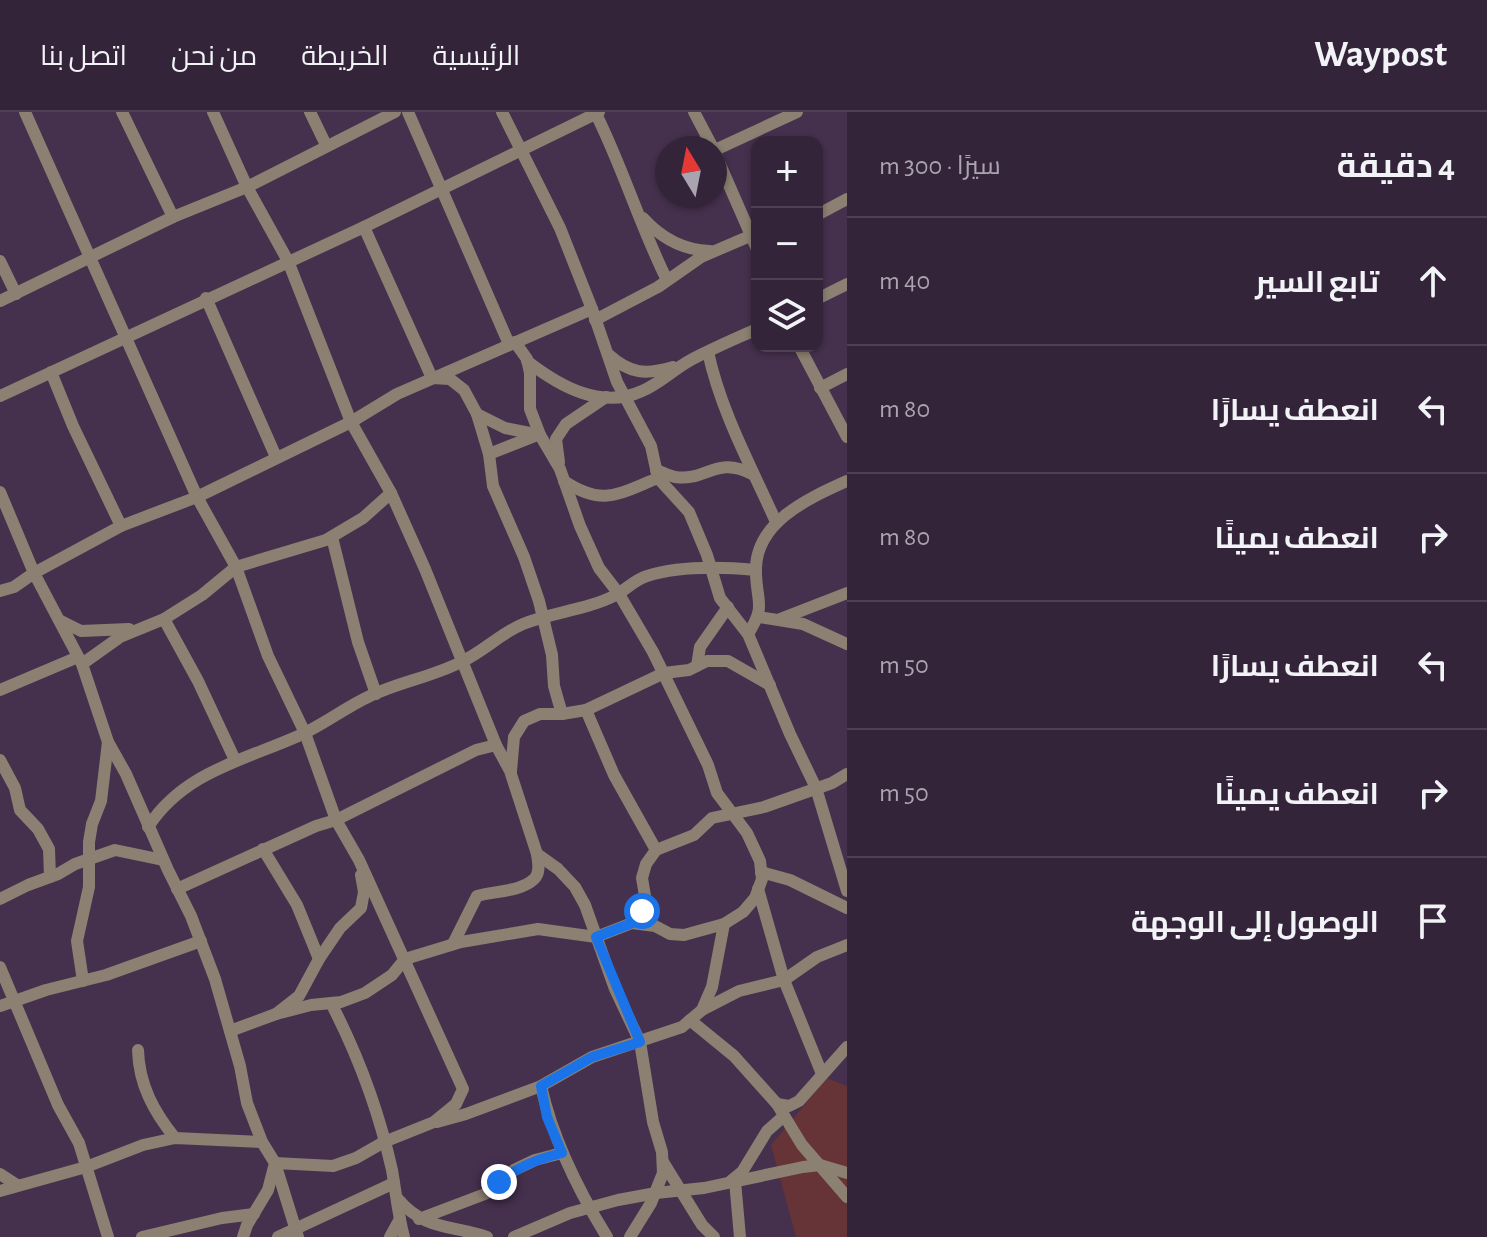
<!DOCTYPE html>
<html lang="ar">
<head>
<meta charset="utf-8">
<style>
  body { margin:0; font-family:"Alegreya Sans",Cairo,sans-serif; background:#3f3045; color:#f1f3f6; direction:rtl }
  .controls { position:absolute; right:24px; top:24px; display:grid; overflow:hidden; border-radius:16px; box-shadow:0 2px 6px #0004 }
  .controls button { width:72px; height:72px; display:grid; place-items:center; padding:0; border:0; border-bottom:2px solid #4e4154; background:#34243a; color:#f1f3f6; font:40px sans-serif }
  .compass { position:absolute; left:655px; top:24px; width:72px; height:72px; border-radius:50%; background:#34243a; box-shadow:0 2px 6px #0004; rotate:350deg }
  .stop { position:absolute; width:24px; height:24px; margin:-18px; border:6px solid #1a73e8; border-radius:50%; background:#fff }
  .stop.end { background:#1a73e8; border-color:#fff; box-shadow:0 2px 8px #0008 }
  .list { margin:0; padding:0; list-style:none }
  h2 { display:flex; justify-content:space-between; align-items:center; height:104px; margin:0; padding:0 32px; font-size:34px }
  h2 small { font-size:26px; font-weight:400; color:#a9a4af }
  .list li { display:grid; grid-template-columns:52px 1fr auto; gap:24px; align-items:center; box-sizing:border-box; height:128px; padding:0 32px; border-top:2px solid #4e4154 }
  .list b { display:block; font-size:30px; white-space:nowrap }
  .list em { font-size:26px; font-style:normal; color:#a9a4af }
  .icon { flex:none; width:44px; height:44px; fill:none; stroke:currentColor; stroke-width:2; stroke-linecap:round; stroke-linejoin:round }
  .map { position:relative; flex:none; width:847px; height:1125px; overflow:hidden; direction:ltr }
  header { display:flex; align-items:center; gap:48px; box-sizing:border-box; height:112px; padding:0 40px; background:#34243a; border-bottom:2px solid #4e4154 }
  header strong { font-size:38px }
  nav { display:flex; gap:44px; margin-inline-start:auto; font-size:28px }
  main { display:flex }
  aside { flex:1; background:#34243a }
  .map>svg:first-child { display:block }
  .green { fill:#663337 }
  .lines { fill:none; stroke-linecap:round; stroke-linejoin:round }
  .minor { stroke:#8b8071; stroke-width:12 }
  .route { stroke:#1a73e8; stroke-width:10 }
</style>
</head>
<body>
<header>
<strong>Waypost</strong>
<nav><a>الرئيسية</a><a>الخريطة</a><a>من نحن</a><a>اتصل بنا</a></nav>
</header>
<main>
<aside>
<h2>4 دقيقة<small>سيرًا · 300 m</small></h2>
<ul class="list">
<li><svg class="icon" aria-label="ahead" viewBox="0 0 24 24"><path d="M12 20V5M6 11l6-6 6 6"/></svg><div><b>تابع السير</b></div><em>40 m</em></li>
<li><svg class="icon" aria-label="left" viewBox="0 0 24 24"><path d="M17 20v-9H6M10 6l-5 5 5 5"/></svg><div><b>انعطف يسارًا</b></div><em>80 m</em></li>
<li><svg class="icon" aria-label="right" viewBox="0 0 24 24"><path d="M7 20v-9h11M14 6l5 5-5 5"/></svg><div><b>انعطف يمينًا</b></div><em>80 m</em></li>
<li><svg class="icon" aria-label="left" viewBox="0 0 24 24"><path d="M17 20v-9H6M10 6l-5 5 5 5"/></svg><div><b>انعطف يسارًا</b></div><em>50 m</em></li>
<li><svg class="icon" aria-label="right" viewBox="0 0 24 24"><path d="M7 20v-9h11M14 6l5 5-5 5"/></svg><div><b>انعطف يمينًا</b></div><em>50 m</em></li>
<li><svg class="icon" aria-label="arrive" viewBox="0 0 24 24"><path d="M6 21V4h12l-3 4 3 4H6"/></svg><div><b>الوصول إلى الوجهة</b></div></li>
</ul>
</aside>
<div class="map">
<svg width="847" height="1125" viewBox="0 0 847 1125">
  <rect width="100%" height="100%" fill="#45304d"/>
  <!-- green -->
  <polygon class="green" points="827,966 847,974 847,1125 796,1125 771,1033"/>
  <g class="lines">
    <!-- minor -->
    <g class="minor">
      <polyline points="25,0 197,385 236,455 268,544 305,621 336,708 359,748 463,977 456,992 434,1010 384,1030 356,1046 333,1054 275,1051 298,1125"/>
      <polyline points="122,0 173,105"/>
      <polyline points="213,0 247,75 288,149 351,310 391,381 425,457 496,633 510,659 537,742 558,757 575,775 585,793 615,877 640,930 653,1010 662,1040 663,1061 651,1091 630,1125"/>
      <polyline points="310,0 326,33"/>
      <polyline points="408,0 509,232"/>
      <polyline points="502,0 560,116 592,197"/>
      <polyline points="694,0 713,36"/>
      <path d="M596,2C623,56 640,114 667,168"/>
      <polyline points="715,38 797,0"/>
      <polyline points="715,41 757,137"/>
      <polyline points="817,103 847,87"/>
      <path d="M643,106C661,126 682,138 710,139"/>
      <polyline points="364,115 432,266 450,267 464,278 477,302 489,342 493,374 524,445 539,489 552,543 554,574 562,602"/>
      <polyline points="0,149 16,182"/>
      <polyline points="206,186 276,345"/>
      <polyline points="817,187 847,172"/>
      <polyline points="0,189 173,105 247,75 395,0"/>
      <polyline points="595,208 658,175 701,145 757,121"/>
      <polyline points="515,230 527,247 530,261 530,297 540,323 560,357 580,414 599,456 619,482 653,540 708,653 717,681 747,721 760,749 762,767 755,786 743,800 724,812 684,823 670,822 655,814 632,811"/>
      <polyline points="799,234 847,325"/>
      <path d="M708,240C721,300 751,354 776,410"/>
      <path d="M609,243C630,262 646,263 673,255"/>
      <path d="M527,249C559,274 601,298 642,279C659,272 673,258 689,249C711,237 735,227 757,217"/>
      <polyline points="51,260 73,314 121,414"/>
      <polyline points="820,276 847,262"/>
      <polyline points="0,284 364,115 599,0"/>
      <polyline points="477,302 505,316 540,323"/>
      <polyline points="489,342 535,324"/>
      <polyline points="559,350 556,327 566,312 606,285"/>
      <path d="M656,358C662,360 669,364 675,365C705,370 717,343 752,362"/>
      <path d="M564,369C603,395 618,382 658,366"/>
      <polyline points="0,380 34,461 82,552 108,630 126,662 168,758 191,804 215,867 240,954 247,991 262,1030 275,1051 268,1078 247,1113 243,1125"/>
      <polyline points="332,425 358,530 376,582"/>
      <polyline points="0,479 14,475 34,461 121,414 197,385 351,310 397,282 592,197 617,270 651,334 658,366 689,400 707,443 720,486 748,522 790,622 816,676 847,779"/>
      <polyline points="759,505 803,512 847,532"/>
      <polyline points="164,507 198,569 235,648"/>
      <polyline points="780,507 847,481"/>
      <polyline points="59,508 81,519 129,517"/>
      <path d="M748,522C766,494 757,491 756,462C753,411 807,387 847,369"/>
      <polyline points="82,552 120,525 164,507 202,483 236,455 326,428 363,406 391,381"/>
      <polyline points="697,554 700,535 728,495"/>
      <polyline points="0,578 78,545"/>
      <polyline points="586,598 614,663 656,738"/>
      <polyline points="0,648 15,676 20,698 38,717 49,737 50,765"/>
      <polyline points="511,659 514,625 524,609 540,602 562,602 586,598 664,561 689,558 707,549 728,549 770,573"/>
      <path d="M148,715C183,661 241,649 296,625C322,614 344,596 370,584C399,570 432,565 461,550C483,540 501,521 523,512C553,500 587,498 616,483C627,477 634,468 647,464C679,454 723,455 756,458"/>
      <polyline points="263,737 297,793 319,847"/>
      <polyline points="761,760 790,768 847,796"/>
      <polyline points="177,777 316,714 336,708 476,638 496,633"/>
      <polyline points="758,777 784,868 822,962"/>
      <polyline points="0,787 28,773 58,762 75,752 115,738 163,748"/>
      <path d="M453,832L477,784C493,779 521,780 534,767C541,761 538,750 537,742"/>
      <polyline points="0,855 58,993 79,1031 108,1125"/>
      <polyline points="83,869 77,829 89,775 89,730 92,712 101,689 108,630"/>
      <path d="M331,891C358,943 379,1000 392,1058C396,1081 398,1103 404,1125"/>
      <polyline points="0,894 46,878 106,863 201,829"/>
      <polyline points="702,898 739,879 784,868 817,845 847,833"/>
      <polyline points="276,902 311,893 341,890 365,881 392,863 405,847 461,830 538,817 596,825 632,811 642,799 645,784 642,766 646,752 656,738 694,723 712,706 764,695 832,671 847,662"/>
      <polyline points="690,908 734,944 777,992 802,1033 847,1085"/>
      <polyline points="230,919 276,902 299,884 319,847 340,816 361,796 364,780 361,763"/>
      <path d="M138,938C139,973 154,1000 175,1026"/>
      <path d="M541,974C553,1028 578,1078 607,1125"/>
      <polyline points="777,992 789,994 799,989 847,935"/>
      <polyline points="437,1010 466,1002 541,974 592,945 682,915 702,898 712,875 724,812"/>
      <polyline points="663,1050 702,1113 714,1125"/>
      <polyline points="0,1062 17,1073"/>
      <polyline points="731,1069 742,1060 767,1019 784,1004"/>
      <polyline points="735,1069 740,1125"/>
      <polyline points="0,1079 86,1055 143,1033 175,1026 262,1030"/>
      <path d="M398,1087C424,1118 451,1113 487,1125"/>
      <polyline points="419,1107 485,1082 514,1058 535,1048 562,1041"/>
      <polyline points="142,1125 222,1106 254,1102"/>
      <polyline points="278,1125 394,1071"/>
      <polyline points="390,1125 400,1107"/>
      <polyline points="514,1125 570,1101 618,1088 656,1081 704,1076 803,1055 820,1053 847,1061"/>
    </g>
  </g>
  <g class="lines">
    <!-- route -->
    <path class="route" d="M499,1070C519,1054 538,1047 562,1041L547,1005L541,974L592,945L640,930L596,825L632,811L642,799"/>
  </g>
</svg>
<div class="controls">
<button>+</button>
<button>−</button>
<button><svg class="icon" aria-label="layers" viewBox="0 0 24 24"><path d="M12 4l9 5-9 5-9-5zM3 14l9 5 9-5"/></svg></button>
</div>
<svg class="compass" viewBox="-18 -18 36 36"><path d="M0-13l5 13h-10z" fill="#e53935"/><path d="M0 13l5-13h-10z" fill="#a9a4af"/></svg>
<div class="stop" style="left:642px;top:799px"></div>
<div class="stop end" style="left:499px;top:1070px"></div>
</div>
</main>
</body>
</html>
